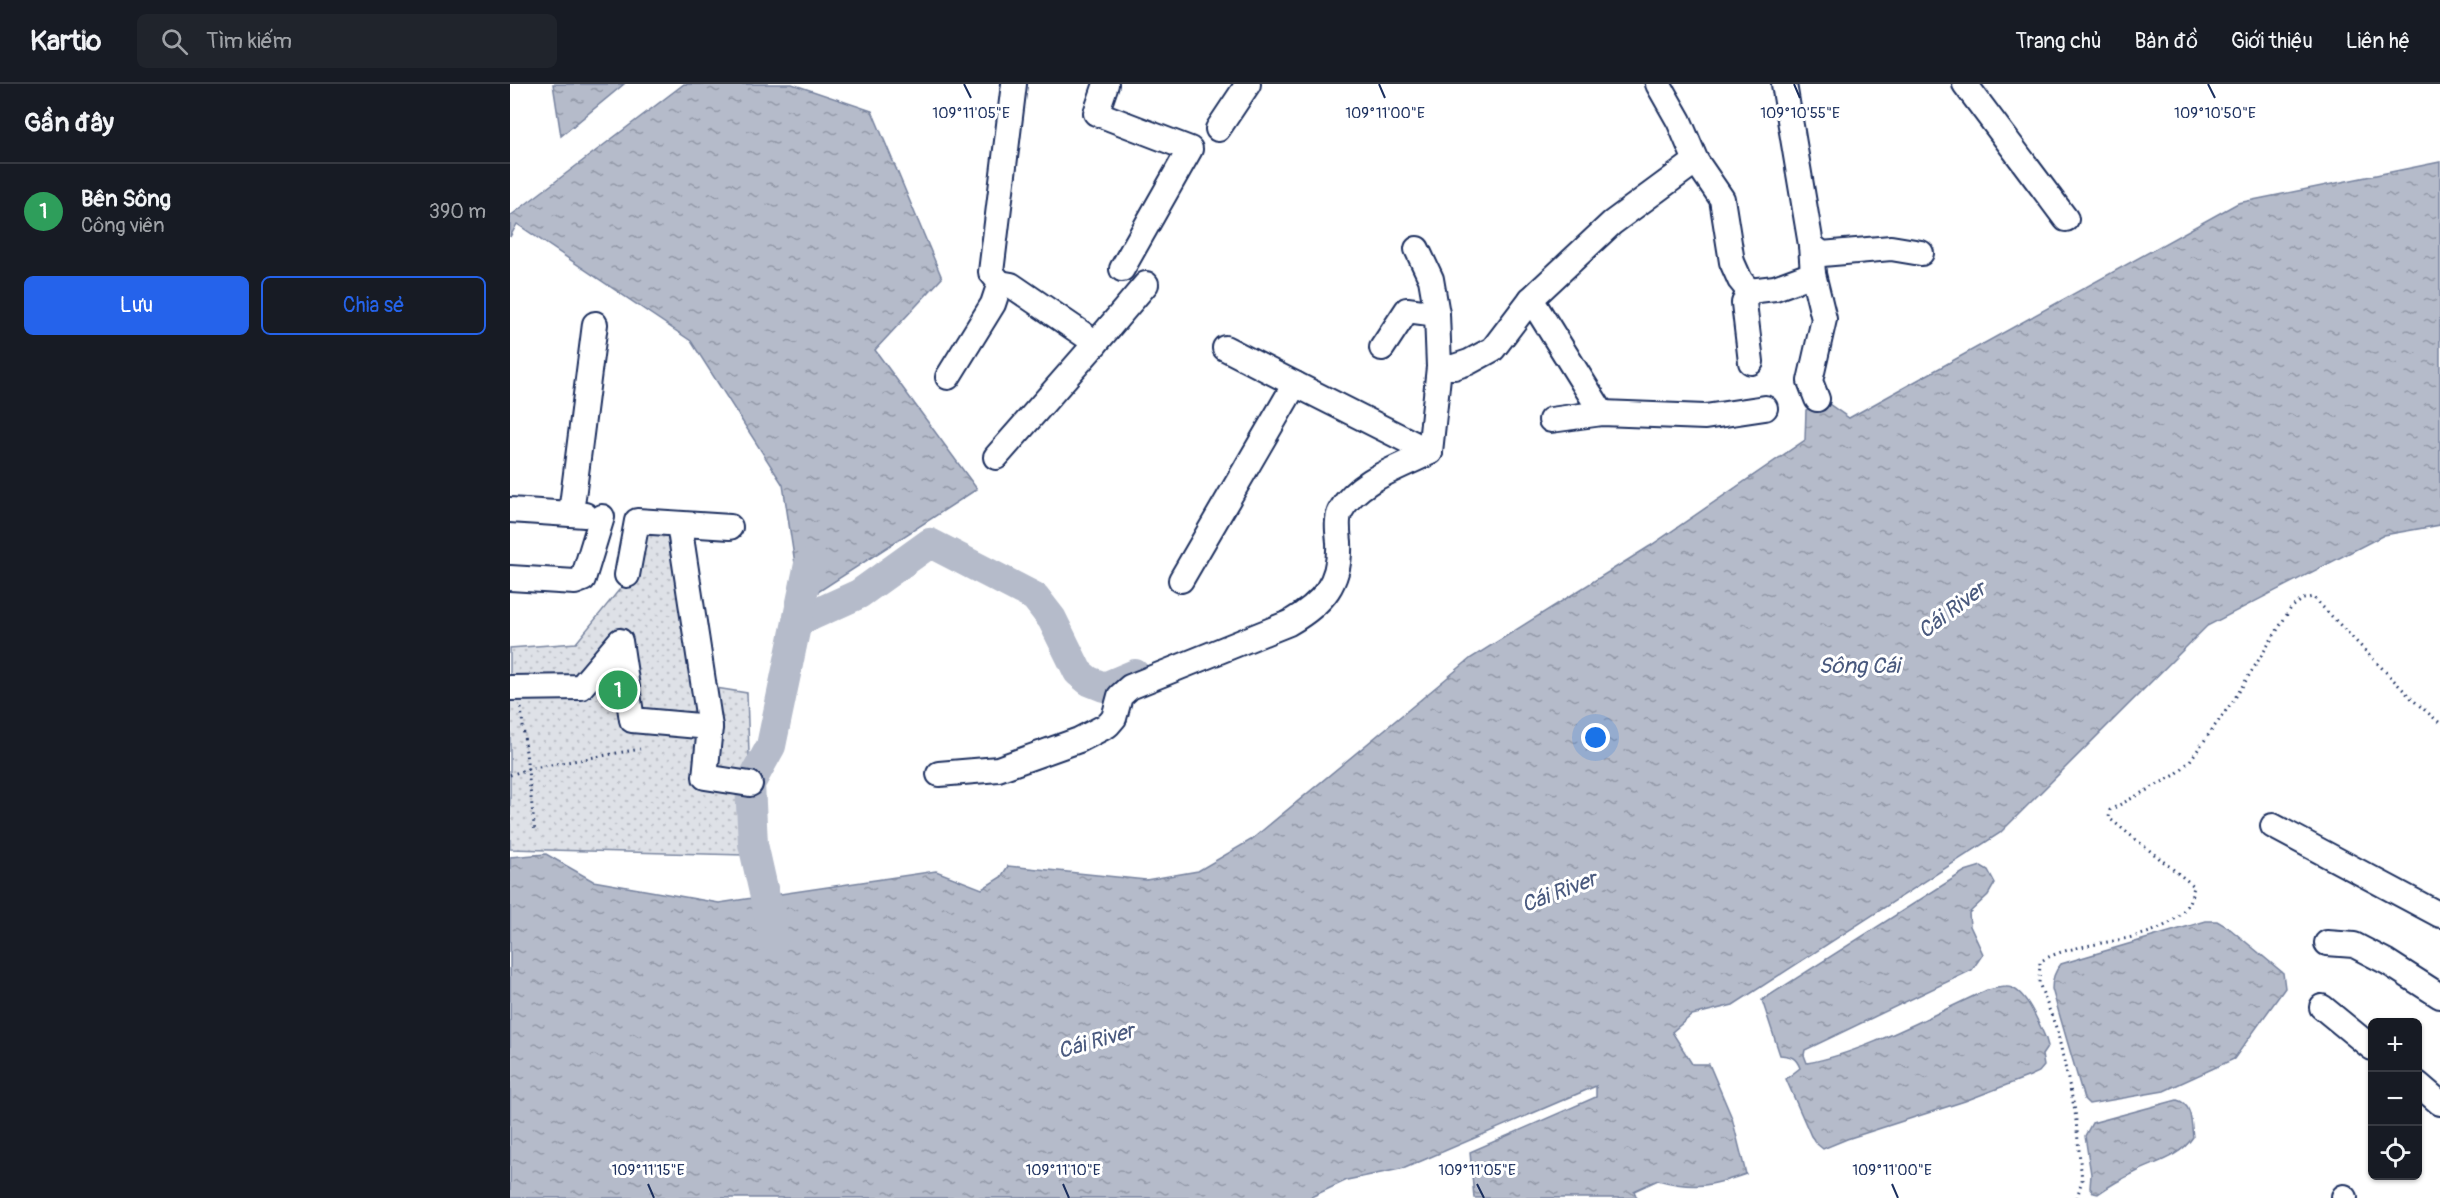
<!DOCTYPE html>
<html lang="vi">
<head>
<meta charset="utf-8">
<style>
  body { margin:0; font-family:Pangolin,sans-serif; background:#20242c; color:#f1f3f6 }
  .controls { position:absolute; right:18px; bottom:18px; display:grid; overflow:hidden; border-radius:9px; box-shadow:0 2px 4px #0004 }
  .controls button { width:54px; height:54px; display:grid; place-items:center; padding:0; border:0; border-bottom:2px solid #363941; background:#171b24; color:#f1f3f6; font:30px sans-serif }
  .you { position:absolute; left:1086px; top:654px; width:21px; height:21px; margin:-15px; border:4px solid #fff; border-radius:50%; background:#1a73e8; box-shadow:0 0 0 9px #1a73e833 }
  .badge { display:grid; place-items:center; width:39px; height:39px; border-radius:50%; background:#2563eb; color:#fff; font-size:20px; font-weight:700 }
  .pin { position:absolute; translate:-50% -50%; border:3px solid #fff; box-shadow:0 2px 6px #0006 }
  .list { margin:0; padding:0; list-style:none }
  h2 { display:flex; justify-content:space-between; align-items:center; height:78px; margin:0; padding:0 24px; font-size:26px }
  h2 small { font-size:20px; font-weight:400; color:#9ea1a6 }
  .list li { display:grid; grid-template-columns:39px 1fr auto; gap:18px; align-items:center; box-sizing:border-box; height:96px; padding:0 24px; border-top:2px solid #363941 }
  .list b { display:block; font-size:22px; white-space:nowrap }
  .list p { margin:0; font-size:20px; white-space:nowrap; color:#9ea1a6 }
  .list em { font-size:20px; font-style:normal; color:#9ea1a6 }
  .actions { display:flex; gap:12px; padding:18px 24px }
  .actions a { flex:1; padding:14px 0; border:2px solid #2563eb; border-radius:9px; text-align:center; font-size:21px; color:#2563eb }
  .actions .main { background:#2563eb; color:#fff }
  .icon { flex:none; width:33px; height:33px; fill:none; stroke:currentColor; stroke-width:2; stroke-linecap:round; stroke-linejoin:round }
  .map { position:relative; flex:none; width:1930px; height:1114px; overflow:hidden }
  header { display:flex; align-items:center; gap:36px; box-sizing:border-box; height:84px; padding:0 30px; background:#171b24; border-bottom:2px solid #363941 }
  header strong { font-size:28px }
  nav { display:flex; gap:33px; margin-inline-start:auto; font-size:21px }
  .search { width:420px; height:54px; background:#20242c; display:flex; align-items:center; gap:15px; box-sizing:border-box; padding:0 21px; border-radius:9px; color:#9ea1a6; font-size:22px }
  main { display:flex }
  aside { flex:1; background:#171b24 }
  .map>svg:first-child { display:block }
  .grass { fill:url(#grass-dots); stroke:#7c88a2; stroke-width:1.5 }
  .water { fill:url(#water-ripples); stroke:#77839f; stroke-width:1.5 }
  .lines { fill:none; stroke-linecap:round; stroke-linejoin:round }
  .river { stroke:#b5bbca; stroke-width:30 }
  .minor-casing { stroke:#1b2f5e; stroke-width:28 }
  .path { stroke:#1b2f5e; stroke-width:3; stroke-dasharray:1.5 4.5; stroke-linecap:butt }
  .minor { stroke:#fff; stroke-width:24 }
  .ticks { fill:none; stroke:#1b2f5e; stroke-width:2 }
  .labels { text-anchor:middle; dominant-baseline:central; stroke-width:6; stroke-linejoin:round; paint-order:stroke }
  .water-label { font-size:22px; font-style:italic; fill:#49597e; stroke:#fff }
  .ticks-label { font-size:15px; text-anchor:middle; fill:#1b2f5e; stroke:#fff; stroke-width:6; stroke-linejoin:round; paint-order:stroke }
</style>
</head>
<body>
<header>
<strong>Kartio</strong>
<div class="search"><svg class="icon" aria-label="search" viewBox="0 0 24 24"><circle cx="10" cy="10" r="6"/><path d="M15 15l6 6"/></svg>Tìm kiếm</div>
<nav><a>Trang chủ</a><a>Bản đồ</a><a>Giới thiệu</a><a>Liên hệ</a></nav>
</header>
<main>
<aside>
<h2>Gần đây<small></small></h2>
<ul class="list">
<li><span class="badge" style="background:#2e9e5b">1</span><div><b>Bên Sông</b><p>Công viên</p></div><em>390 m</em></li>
</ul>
<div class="actions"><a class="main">Lưu</a><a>Chia sẻ</a></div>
</aside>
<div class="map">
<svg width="1930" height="1114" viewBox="0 0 1930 1114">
  <defs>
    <pattern id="grass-dots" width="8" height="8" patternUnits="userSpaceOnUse" patternTransform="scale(1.5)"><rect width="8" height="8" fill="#dee1e7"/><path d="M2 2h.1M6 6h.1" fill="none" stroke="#bec1c9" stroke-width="1.8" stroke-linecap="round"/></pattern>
    <pattern id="water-ripples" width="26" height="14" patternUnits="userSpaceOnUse" patternTransform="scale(1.5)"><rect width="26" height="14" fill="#b5bbca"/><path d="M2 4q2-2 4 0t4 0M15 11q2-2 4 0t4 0" fill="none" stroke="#9298a7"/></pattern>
  </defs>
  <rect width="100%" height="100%" fill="#fff"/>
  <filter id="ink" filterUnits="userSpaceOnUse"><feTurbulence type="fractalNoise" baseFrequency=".0167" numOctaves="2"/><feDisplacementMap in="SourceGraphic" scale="12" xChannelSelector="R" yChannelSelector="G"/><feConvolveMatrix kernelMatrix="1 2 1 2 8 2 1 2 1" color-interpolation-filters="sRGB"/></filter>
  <g filter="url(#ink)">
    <!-- grass -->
    <polygon class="grass" points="130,441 163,443 187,601 237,609 240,700 234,771 0,765 0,564 66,559 118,495"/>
    <!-- water -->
    <g class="water">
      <polygon points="43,0 114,0 51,52"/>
      <polygon points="174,0 282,0 362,27 432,194 365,266 467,405 291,519 273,401 181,257 7,140 0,153 0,132"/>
      <path d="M1930,78V441L1874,451L1697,542L1490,749L1223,921L1182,931L1162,948L1182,980H1199L1222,1034L1236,1090C1201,1102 1184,1106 1148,1096L1124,1107L1127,1114H964L960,1068L1086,1013V1002L895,1084L837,1096L799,1114H0V773L36,770L83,797L209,819L426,787L472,805L491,793L498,782L636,796L688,787L741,756L961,574L1140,462L1295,356L1296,326L1313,316L1339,334L1728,119Z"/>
      <path d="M1471,782L1478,786L1485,799L1478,811L1459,829L1460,842L1473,870L1462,886L1295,966L1294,971L1297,979C1354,969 1423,930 1477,906C1483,905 1490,903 1496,903C1515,902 1529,940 1536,955L1538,962L1532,971L1534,982L1529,988L1520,992L1455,1017L1337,1055L1313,1065L1307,1060L1301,1052L1276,995L1290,984C1286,973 1281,972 1270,971L1252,916L1455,787Z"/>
      <path d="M1696,837H1707L1719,844L1773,889L1775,904L1724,975L1654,1007L1579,1020L1574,1015L1542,905C1542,895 1544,888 1551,880Z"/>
      <path d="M1667,1016C1683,1020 1681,1040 1683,1053C1669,1074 1645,1078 1624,1089C1611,1095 1599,1102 1588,1110L1584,1109L1580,1104L1581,1090L1575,1052L1582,1039Z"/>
    </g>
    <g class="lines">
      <!-- river -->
      <g class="river">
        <polyline points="287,538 349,510 420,459 525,513 542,535 568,588 579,597 594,603 625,590"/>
        <polyline points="264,853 243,760 240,700 261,662 299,480"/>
      </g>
      <defs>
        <g id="minor">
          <polyline points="596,0 586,29 680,65 612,185"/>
          <polyline points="1148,0 1169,37 1186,77 1212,115 1222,178 1230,196 1239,207"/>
          <polyline points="1274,0 1301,161 1303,190 1314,235 1300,297 1307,315"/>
          <polyline points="1455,0 1556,135"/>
          <polyline points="708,45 738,0"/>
          <polyline points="1301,161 1312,170 1381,164 1411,169"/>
          <polyline points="907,165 921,195 927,230 929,283 944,283 959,278 983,265 1021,215 1102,139 1186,77"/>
          <polyline points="1021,215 1092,329"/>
          <polyline points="586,259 636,200"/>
          <polyline points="715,264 785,300"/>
          <polyline points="872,264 897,226 927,230"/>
          <polyline points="1241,278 1234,219 1239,207 1265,204 1303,190"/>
          <polyline points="438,293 483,220 490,199 481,188 504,0"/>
          <polyline points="1041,336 1092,329 1195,333 1255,324"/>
          <polyline points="920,368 929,283"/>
          <polyline points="486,373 586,259 501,201 490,199"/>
          <polyline points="0,426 75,431"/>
          <polyline points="61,429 85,240"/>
          <polyline points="169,440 200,643"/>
          <polyline points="117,491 127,437 220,443"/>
          <polyline points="0,494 65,498 73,495 92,433"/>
          <polyline points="671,496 785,300 920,368"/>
          <polyline points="0,604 71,603 110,557 122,636 200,643 195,693 240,700"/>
          <path d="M429,690L488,685L569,656L598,641L604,634L610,612L620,603L779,539C813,519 831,499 829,458C828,448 826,434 831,426C848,396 891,383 920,368"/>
          <polyline points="1763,742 1930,831"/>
          <polyline points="1817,859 1844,861 1877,878 1930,912"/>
          <polyline points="1812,923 1862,964"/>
          <polyline points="1908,1000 1930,1019"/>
          <polyline points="1834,1113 1835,1114"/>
        </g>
      </defs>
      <!-- minor casing -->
      <use href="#minor" class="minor-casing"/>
      <!-- path -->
      <g class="path">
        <polyline points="11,624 25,749"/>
        <polyline points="0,691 18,685 130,665"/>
        <path d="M1567,1114L1572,1096L1565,1027L1547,946L1529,899L1530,878C1572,849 1673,868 1684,802L1599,734L1600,726L1665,691L1679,678L1725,614L1781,524L1793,515L1803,513L1904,617L1930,639"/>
      </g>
      <!-- minor -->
      <use href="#minor" class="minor"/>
    </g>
  </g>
  <!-- ticks -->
  <path class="ticks" d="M454,0L461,14M869,0L875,14M1284,0L1290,14M1698,0L1705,14M138,1100L144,1114M553,1100L559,1114M967,1100L974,1114M1382,1100L1388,1114"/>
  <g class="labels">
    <!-- water labels -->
    <g class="water-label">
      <text transform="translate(1442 526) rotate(-37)">Cái River</text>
      <text x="1349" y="582">Sông Cái</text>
      <text transform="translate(1049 808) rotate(-21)">Cái River</text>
      <text transform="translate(586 957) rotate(-16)">Cái River</text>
    </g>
  </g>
  <g class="ticks-label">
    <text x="461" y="34">109°11'05"E</text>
    <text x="875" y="34">109°11'00"E</text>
    <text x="1290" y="34">109°10'55"E</text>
    <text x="1705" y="34">109°10'50"E</text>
    <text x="138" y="1091">109°11'15"E</text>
    <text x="553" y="1091">109°11'10"E</text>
    <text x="967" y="1091">109°11'05"E</text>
    <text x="1382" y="1091">109°11'00"E</text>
  </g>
</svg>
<div class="controls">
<button>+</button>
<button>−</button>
<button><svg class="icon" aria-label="locate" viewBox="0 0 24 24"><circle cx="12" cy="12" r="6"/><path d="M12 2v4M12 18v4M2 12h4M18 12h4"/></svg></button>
</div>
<div class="you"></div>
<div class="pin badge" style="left:108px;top:606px;background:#2e9e5b">1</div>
</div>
</main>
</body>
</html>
